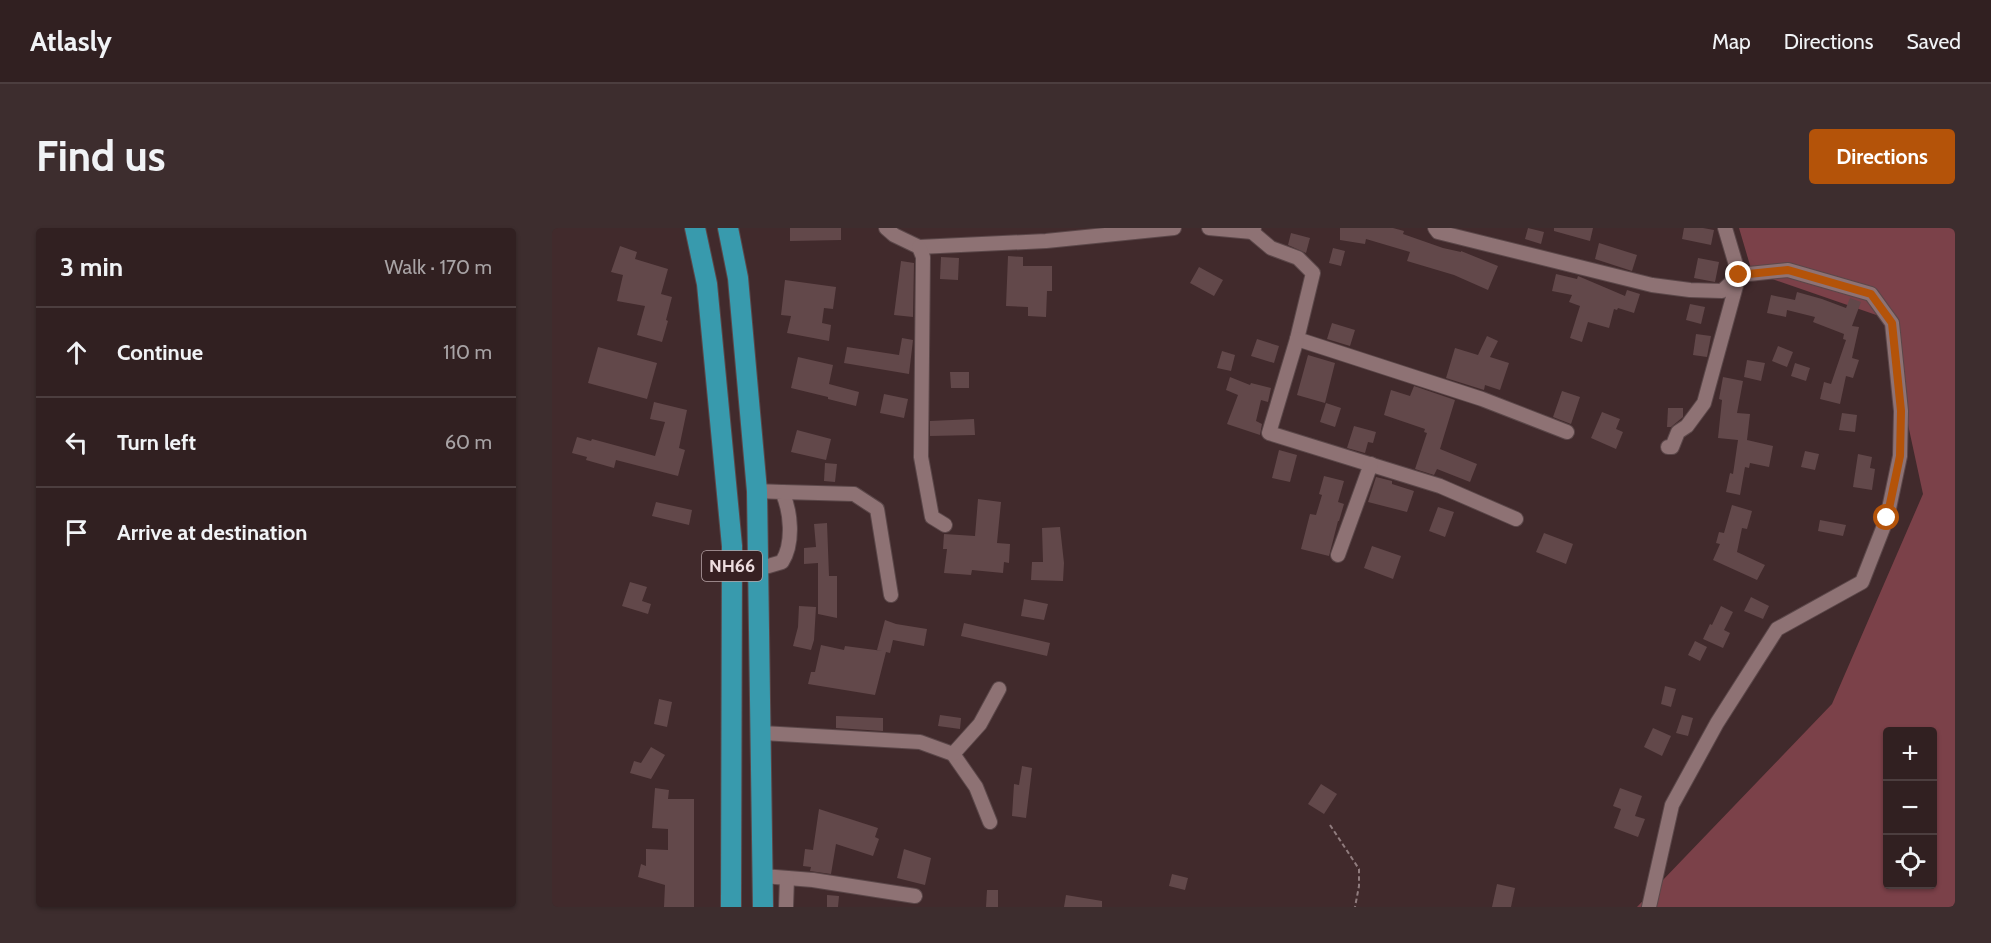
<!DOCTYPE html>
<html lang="en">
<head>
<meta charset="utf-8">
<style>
  body { margin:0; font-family:Cabin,sans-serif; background:#3d2d2e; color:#f1f3f6 }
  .controls { position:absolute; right:18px; bottom:18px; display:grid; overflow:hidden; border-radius:6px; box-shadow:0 2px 4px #0004 }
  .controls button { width:54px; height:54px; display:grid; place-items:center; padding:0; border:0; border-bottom:2px solid #4c3e3f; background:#312021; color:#f1f3f6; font:30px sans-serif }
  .stop { position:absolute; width:18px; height:18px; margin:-14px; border:4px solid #b45309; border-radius:50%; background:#fff }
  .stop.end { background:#b45309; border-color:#fff; box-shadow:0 2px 6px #0008 }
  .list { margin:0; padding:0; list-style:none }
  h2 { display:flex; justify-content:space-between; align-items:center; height:78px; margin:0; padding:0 24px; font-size:26px }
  h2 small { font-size:20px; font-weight:400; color:#a8a3a5 }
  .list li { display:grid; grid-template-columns:39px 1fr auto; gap:18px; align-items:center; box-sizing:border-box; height:90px; padding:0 24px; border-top:2px solid #4c3e3f }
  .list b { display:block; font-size:22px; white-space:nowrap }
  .list em { font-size:20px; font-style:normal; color:#a8a3a5 }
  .icon { flex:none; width:33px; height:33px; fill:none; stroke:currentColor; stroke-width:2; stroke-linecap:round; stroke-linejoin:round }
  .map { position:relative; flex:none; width:1403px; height:679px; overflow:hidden; border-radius:6px }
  header { display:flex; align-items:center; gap:36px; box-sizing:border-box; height:84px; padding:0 30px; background:#312021; border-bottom:2px solid #4c3e3f }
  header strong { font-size:28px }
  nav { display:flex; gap:33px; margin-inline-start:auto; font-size:21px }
  .intro { display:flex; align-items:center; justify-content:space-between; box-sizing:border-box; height:144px; padding:0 36px }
  h1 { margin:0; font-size:42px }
  .button { padding:15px 27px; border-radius:6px; background:#b45309; color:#fff; font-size:21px; font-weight:700 }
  main { display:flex; gap:36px; padding:0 36px }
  aside { flex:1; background:#312021; border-radius:6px; box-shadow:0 2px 4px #0004 }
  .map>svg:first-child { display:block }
  .green { fill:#7b4149; fill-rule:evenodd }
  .building { fill:#62484a }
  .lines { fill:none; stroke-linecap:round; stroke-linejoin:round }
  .minor-casing { stroke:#5b4749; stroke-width:16 }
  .highway-casing { stroke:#5b4749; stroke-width:22 }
  .path { stroke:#907c7e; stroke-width:2; stroke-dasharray:4.5 3; stroke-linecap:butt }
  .minor { stroke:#8e7274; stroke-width:14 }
  .highway { stroke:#389aad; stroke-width:20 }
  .route { stroke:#b45309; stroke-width:8 }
  .labels { text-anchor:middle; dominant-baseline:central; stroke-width:5; stroke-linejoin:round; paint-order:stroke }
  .shield { fill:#372022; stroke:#b7a4a6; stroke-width:1.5 }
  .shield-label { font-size:18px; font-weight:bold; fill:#eedddf }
</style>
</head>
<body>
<header>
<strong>Atlasly</strong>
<nav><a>Map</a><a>Directions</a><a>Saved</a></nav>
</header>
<div class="intro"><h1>Find us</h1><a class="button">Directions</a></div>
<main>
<aside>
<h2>3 min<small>Walk · 170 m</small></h2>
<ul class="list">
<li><svg class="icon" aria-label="ahead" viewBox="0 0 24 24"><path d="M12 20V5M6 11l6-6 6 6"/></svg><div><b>Continue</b></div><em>110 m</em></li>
<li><svg class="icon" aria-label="left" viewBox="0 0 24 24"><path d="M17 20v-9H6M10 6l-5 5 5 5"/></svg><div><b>Turn left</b></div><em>60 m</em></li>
<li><svg class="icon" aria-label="arrive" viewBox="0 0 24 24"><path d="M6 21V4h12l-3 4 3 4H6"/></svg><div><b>Arrive at destination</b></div></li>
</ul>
</aside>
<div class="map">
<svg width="1403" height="679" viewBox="0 0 1403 679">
  <rect width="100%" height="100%" fill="#412a2c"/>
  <!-- green -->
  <path class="green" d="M1187,0H1403V679H1085L1280,476L1371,266L1333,90L1200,44ZM1336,503H1380V656H1336Z"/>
  <!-- building -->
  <g class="building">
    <polygon points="238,0 289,0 289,12 238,13"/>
    <polygon points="788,0 841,0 852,3 851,6 891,20 909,24 909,23 946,38 936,62 902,47 855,33 858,24 814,11 813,16 788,12"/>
    <polygon points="976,0 992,4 989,16 973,11"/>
    <polygon points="1002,0 1041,0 1038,13 1002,3"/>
    <polygon points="1132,0 1151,0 1162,2 1159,17 1130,11"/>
    <polygon points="739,5 758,10 754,25 736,17"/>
    <polygon points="1047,15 1085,27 1080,43 1043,31"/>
    <polygon points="68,18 85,24 83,31 116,41 109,66 120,69 114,92 116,93 110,114 85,107 93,78 65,73 71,47 59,44"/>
    <polygon points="781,20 793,23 789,38 777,35"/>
    <polygon points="456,28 471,29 471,38 500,38 500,63 495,63 494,89 476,88 476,79 454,78"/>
    <polygon points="389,29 407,30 406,52 388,51"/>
    <polygon points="1146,30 1167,34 1163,54 1142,50"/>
    <polygon points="349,33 362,35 361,89 342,87"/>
    <polygon points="647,39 671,52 662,68 638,55"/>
    <polygon points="1004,46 1025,51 1026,48 1073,68 1075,62 1088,66 1082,85 1066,80 1065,82 1062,81 1057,100 1036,94 1030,114 1018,110 1028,78 1017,74 1020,67 1000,63"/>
    <polygon points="233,52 284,59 281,81 272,80 270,95 279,97 277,113 235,105 239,88 229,87"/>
    <polygon points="1245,64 1270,71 1294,80 1298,70 1309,74 1300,98 1307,99 1300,130 1307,132 1301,150 1294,148 1288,176 1268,171 1272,154 1279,156 1294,112 1291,111 1292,106 1261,94 1263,89 1235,82 1234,89 1215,85 1219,67 1243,72"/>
    <polygon points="1138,76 1153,79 1149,96 1134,92"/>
    <polygon points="780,95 803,102 798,118 775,111"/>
    <polygon points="1144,106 1159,108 1155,129 1141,127"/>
    <polygon points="935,108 946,113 938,129 957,135 948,162 933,157 932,162 894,150 903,120 926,127"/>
    <polygon points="350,110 361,112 357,146 292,135 295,119 347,127"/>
    <polygon points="705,111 727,118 722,135 699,128"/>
    <polygon points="1226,118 1241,124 1235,139 1220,133"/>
    <polygon points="46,119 105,135 95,171 36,155"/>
    <polygon points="670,123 683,127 679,143 665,140"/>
    <polygon points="756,127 783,135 773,175 745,167"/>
    <polygon points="246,129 281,137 277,156 307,164 304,178 276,171 276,169 239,160"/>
    <polygon points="1195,132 1213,135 1209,153 1192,149"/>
    <polygon points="1243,135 1258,140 1254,153 1239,148"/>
    <polygon points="398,144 417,144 417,160 399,160"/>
    <polygon points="678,149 698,157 699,155 719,160 716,174 709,172 704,193 710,196 708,207 675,196 686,167 674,162"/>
    <polygon points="1171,149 1191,153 1185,185 1198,186 1195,212 1221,218 1217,239 1198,235 1197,240 1193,239 1188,267 1174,264 1178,245 1181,246 1186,212 1166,210 1170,172 1167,171"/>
    <polygon points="862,158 903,172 888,221 925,236 918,254 885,241 882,247 863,241 875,205 872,204 873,201 832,187 839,162 858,168"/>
    <polygon points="1010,163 1028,169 1019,196 1001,189"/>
    <polygon points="332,166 356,171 352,190 328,185"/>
    <polygon points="102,174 135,182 127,220 133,222 126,248 64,232 62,240 34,232 35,229 20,225 25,209 39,213 40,211 103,228 113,194 98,191"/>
    <polygon points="774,175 789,180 783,199 768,194"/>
    <polygon points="1116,180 1131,180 1131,189 1119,199 1115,199"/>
    <polygon points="1050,184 1068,191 1064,201 1071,204 1064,221 1039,210"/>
    <polygon points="1290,185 1305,187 1303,204 1287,202"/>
    <polygon points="422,191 423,207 378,208 378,193"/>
    <polygon points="802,198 824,204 821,215 816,214 813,225 795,220"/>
    <polygon points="245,202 279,211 274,232 239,224"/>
    <polygon points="727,222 745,227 738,254 720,250"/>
    <polygon points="1253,223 1267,226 1263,242 1249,239"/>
    <polygon points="1306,226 1320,229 1318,240 1323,241 1320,262 1301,259"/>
    <polygon points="273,235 285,236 283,254 272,253"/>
    <polygon points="772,248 792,253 786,274 792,276 787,293 786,293 777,328 749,321 758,286 764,287 770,267 767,266"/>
    <polygon points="824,249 840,253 840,256 862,263 855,284 816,274"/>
    <polygon points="426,271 449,274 445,315 458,316 457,335 452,334 451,345 420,342 419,347 392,345 395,321 391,321 392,306 423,308"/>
    <polygon points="104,274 140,282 137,297 100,288"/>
    <polygon points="1180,277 1200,283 1195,301 1190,300 1185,324 1213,337 1205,352 1161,332 1168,316 1164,315 1167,304 1172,305"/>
    <polygon points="886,279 902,284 893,309 877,303"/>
    <polygon points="1268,292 1294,297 1291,308 1266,303"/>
    <polygon points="275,295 277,348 285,348 285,390 266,386 266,335 252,336 252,320 264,319 262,296"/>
    <polygon points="508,299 512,335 511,353 479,352 480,334 491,334 490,300"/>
    <polygon points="992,305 1021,316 1014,336 984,324"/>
    <polygon points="820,318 849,328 841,351 812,340"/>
    <polygon points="78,354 95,359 90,373 99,376 96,386 70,378"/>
    <polygon points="1199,369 1217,378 1211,391 1192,383"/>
    <polygon points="472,371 496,376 492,392 469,388"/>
    <polygon points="247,378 264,379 262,412 259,422 241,418 246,399"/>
    <polygon points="1169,378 1181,384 1172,402 1178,405 1171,420 1151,411 1158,396 1160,397"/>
    <polygon points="333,392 344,396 375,401 372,418 341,412 338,425 334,424 323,467 256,456 259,444 263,444 269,417 292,422 293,418 331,423 325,422"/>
    <polygon points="412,395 498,415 495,428 409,408"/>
    <polygon points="1143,413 1155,419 1148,433 1136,427"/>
    <polygon points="1113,458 1124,461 1119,479 1109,476"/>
    <polygon points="107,471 120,474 115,499 102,496"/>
    <polygon points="388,487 409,490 408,501 386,498"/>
    <polygon points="1130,487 1141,490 1136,508 1124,505"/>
    <polygon points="284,488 331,490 331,503 284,500"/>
    <polygon points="1101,500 1119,508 1110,528 1092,519"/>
    <polygon points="99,519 113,527 99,551 78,545 82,533 89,535"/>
    <polygon points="470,538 480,540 474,590 460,588 462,556 467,557"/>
    <polygon points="769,556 785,566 772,586 756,576"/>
    <polygon points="103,560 117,562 116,571 142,571 142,679 112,679 113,657 86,649 89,636 94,638 94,621 116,622 116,601 100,600"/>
    <polygon points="1068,560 1090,568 1083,588 1093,591 1086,609 1062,600 1069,581 1061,578"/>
    <polygon points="267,581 326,600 323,609 327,611 321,628 284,616 279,646 258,643 259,639 251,638 253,621 261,622"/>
    <polygon points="352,621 379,630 373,657 345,650"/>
    <polygon points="620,646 636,650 633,662 617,658"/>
    <polygon points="945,656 963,660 959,679 940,679"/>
    <polygon points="435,662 446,662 446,679 434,679"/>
    <polygon points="275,667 287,668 286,679 275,679"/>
    <polygon points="514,667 550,673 550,679 512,679"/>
  </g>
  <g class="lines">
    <defs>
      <g id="minor">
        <polyline points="334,0 342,7 367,19 494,13 622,0"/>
        <polyline points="657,0 700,4 702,0"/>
        <polyline points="883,0 886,4 1100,57 1138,62 1170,63 1187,47 1236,42 1319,66 1340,95 1349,183 1348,228 1335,290 1310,354 1225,401 1165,495 1120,577 1097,679"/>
        <polyline points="700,4 719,20 746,30 761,45 745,111 930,171 1015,204"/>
        <polyline points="367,19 371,29 369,229 380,289 393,297"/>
        <polyline points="745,111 717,205 888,258 964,291"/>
        <polyline points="1116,219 1120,219 1126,204 1135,198 1152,175 1187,47 1173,0"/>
        <path d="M205,263L230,264C239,283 242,315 230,334L206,341"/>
        <polyline points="230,264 302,266 325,281 339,367"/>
        <polyline points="786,327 819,236"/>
        <polyline points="210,505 368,514 401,526 424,559 438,594"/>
        <polyline points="401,526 428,496 447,461"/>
        <polyline points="211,648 261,652 363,668"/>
        <polyline points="234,679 235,650"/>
      </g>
      <g id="highway">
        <polyline points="143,0 155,56 180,318 179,679"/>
        <polyline points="176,0 186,50 205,263 211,679"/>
      </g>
    </defs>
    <!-- minor casing -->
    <use href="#minor" class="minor-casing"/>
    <!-- highway casing -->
    <use href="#highway" class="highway-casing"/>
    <!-- path -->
    <polyline class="path" points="778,597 807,641 807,658 803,679"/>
    <!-- minor -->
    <use href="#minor" class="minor"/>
    <!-- highway -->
    <use href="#highway" class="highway"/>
  </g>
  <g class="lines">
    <!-- route -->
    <polyline class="route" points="1187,47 1236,42 1319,66 1340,95 1349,183 1348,228 1335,290"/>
  </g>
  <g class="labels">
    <!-- shield labels -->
    <rect class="shield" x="150" y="323" width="60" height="30" rx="4.5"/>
    <g class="shield-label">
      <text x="180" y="338">NH66</text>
    </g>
  </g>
</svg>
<div class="controls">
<button>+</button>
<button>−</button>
<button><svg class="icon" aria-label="locate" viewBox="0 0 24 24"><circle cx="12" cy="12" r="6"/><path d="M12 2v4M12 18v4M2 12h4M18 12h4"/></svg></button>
</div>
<div class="stop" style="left:1335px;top:290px"></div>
<div class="stop end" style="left:1187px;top:47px"></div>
</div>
</main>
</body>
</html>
